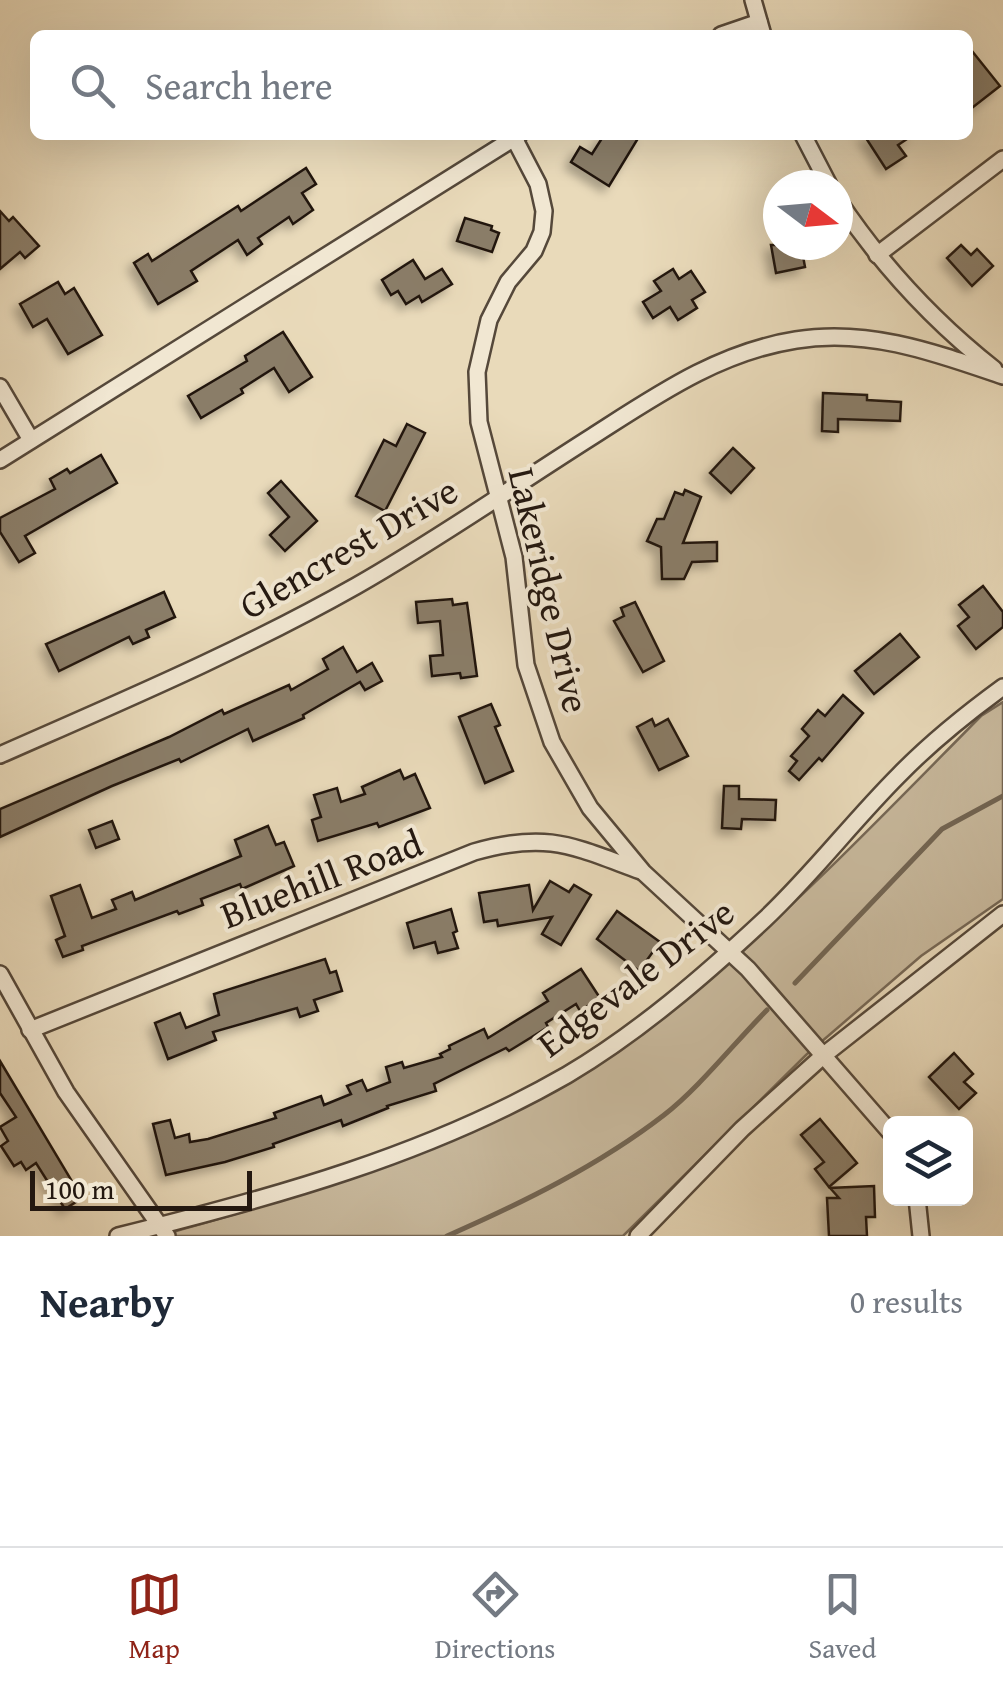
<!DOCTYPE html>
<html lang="en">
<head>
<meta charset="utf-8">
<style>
  body { margin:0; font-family:"Gentium Book Plus",serif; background:#f2f2f3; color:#1f2937 }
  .controls { position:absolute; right:30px; bottom:30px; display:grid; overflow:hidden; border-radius:15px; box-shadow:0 10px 40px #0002 }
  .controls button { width:90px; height:90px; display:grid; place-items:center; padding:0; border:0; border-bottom:2px solid #e0e1e3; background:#fff; color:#1f2937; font:50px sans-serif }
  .compass { position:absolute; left:763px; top:170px; width:90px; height:90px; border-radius:50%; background:#fff; box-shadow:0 10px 40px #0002; rotate:106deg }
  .scale { position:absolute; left:30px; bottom:25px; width:222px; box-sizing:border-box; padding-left:10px; border:5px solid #241810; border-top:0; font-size:28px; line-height:35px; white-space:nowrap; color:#241810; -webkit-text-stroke:8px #f1e7d2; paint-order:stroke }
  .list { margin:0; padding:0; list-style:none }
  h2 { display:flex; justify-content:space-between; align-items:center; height:130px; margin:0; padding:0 40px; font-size:42px }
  h2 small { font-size:32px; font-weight:400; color:#747a83 }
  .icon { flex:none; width:55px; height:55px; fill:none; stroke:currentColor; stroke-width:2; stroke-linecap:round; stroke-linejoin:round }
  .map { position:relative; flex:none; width:1003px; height:1236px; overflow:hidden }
  .search { position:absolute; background:#fff; box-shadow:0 10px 40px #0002; left:30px; right:30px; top:30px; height:110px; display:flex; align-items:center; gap:25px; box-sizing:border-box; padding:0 35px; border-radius:15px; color:#747a83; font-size:38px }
  .sheet { height:310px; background:#fff }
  nav { display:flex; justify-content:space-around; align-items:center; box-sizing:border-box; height:140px; border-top:2px solid #e0e1e3; background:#fff; font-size:28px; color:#747a83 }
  nav a { display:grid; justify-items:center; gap:5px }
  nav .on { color:#8f2418 }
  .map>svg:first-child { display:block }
  .green { fill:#c8b99d; stroke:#766856; stroke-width:2.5 }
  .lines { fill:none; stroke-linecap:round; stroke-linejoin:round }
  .stream { stroke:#726553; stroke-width:5 }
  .building { fill:#8a7d68; stroke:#241810; stroke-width:2.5; filter:url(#shadow) }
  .minor-casing { stroke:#55483a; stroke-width:20 }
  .minor { stroke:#f1e7d2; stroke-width:15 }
  .labels { text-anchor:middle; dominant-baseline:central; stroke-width:8; stroke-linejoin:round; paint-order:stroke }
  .street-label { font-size:38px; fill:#241810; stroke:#f1e7d2 }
</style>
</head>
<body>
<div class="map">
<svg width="1003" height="1236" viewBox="0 0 1003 1236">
  <defs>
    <filter id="shadow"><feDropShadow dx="-6" dy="6" stdDeviation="5" flood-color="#0004"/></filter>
  </defs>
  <rect width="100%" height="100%" fill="#e9daba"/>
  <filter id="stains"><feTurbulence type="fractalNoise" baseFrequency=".002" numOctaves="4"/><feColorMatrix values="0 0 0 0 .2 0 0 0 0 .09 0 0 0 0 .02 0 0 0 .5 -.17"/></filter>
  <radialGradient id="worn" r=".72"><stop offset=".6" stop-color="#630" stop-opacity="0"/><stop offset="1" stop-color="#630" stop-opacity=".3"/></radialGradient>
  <!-- green -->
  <path class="green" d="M1003,702V899L921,956L806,1055L623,1236H159C295,1197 432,1160 556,1090C611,1060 661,1019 709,979C805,897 892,806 981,716Z"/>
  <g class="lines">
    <!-- stream -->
    <g class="stream">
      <polyline points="795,983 942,829 1003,796"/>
      <path d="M447,1236C522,1203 598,1166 664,1115C699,1088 735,1042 767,1010"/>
    </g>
  </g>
  <!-- building -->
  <g class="building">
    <polygon points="968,46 1000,86 968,111"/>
    <polygon points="604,135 640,135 609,186 571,162 580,147 592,154"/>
    <polygon points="864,135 913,135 898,145 906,156 886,169"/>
    <polygon points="306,168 316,184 302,193 313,210 293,224 289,217 258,238 262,244 247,255 238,240 191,271 197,281 158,304 134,263 148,254 152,261 238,206 241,211"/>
    <polygon points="0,211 9,221 13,217 39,246 25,258 20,252 0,269"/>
    <polygon points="465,218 492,226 491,230 499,233 492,252 457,241"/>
    <polygon points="771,245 801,245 805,267 776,273"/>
    <polygon points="961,245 971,255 977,249 993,266 972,286 947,258"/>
    <polygon points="413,260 425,279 442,269 452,284 422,302 419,296 406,304 398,291 391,295 382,280"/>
    <polygon points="673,269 679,279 691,271 705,292 692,300 697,308 678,320 670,307 653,318 643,302 661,291 654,281"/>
    <polygon points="58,282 65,294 74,288 102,335 68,354 47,319 33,327 20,304"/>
    <polygon points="283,332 312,377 289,392 274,368 241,389 243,393 201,418 188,396 247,361 245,356"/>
    <polygon points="823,393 867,395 867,400 901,402 900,421 838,419 838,432 822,431"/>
    <polygon points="407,424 425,433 385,511 356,496 384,440 396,446"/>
    <polygon points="733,448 754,468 731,493 710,473"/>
    <polygon points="101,455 117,483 25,536 35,553 19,562 0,532 0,518 55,489 50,479 67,469 70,473"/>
    <polygon points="281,481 317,521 285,551 270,535 289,517 268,493"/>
    <polygon points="685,490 701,497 683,543 717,542 717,561 692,562 684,579 662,579 661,547 647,541 657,519 664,519 675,492 683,495"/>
    <polygon points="983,586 1003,612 1003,627 976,649 958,626 969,617 959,605"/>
    <polygon points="164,592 175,617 146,630 149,637 133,644 129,637 59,671 46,644"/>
    <polygon points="452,599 453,605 467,603 477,676 461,678 460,673 432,676 430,656 443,655 440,621 418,623 416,602"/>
    <polygon points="635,602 664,661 643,672 614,621 624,616 621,608"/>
    <polygon points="900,634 919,657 874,694 855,671"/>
    <polygon points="343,647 357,672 372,663 382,681 365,690 360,682 303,715 304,718 253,741 248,729 181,762 179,759 112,786 0,837 0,809 169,737 222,710 224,714 289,685 291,690 328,669 323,659"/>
    <polygon points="843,695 863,713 822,761 819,758 799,780 789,771 797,761 791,756 809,736 802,729 818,710 825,716"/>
    <polygon points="491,704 500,725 495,727 513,771 485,783 459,717"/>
    <polygon points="652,719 655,726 668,719 688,756 659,770 637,727"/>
    <polygon points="400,770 404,779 415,774 430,808 379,827 377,823 318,841 312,820 321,817 314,795 337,788 341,802 365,794 362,787"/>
    <polygon points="724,786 739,786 739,799 776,800 775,820 742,819 741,829 722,828"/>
    <polygon points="112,821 119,839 96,848 89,830"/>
    <polygon points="268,826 276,845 284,842 294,866 242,889 240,884 201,899 203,905 179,914 177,911 82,946 83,950 63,957 56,940 65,936 51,896 80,885 92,918 116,909 112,900 132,892 135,900 241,856 235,840"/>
    <polygon points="550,881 569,892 574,885 591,895 561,945 542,934 552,917 498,926 497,920 484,922 479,893 529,885 533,910"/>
    <polygon points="451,909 457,931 453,933 458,948 438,953 435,942 414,948 407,923"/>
    <polygon points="617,911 660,942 639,971 597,939"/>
    <polygon points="325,959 330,973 336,971 342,991 314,1000 318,1011 300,1017 297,1008 213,1032 216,1040 168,1059 155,1023 180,1013 186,1028 219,1015 214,994"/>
    <polygon points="581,969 600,998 580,1011 576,1004 546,1023 548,1027 509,1051 506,1048 434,1084 436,1091 387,1106 388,1108 343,1126 341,1120 273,1144 274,1147 225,1162 166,1175 153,1124 170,1120 175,1138 189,1134 190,1142 208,1139 276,1118 274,1113 321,1096 324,1105 351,1094 347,1086 362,1080 367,1091 390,1082 386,1067 402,1062 404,1068 442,1057 440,1054 450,1049 449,1046 484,1029 488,1038 548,1001 543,993"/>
    <polygon points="954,1053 973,1074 964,1082 976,1093 959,1109 929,1077"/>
    <polygon points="0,1061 82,1198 65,1209 36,1163 26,1170 21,1162 14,1166 1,1146 8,1141 0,1127 16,1117 0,1093"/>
    <polygon points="820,1119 857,1163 829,1187 815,1169 824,1162 801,1135"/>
    <polygon points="874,1186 875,1217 866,1217 867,1236 829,1236 827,1198 839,1198 830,1188"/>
  </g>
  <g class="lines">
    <defs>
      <g id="minor">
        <polyline points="753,0 763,35"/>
        <polyline points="721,35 759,22"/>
        <polyline points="803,135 829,185"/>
        <polyline points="514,138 538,184 544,211 542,232 534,251 508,282 489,320 477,372 479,422 514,557 526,665 552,742 590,808 643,872 748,969 890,1132"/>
        <path d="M838,200C882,266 932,320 994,369"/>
        <polyline points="877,255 1003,159"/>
        <polyline points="0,387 31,440"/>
        <polyline points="0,460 519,135"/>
        <path d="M0,755C120,702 241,651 356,586C437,540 514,486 593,436C657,395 719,352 796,340C869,328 936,353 1003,376"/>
        <polyline points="0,974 66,1092 167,1236"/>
        <path d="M30,1030L474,852C548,831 572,846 641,871"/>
        <polyline points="917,1198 921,1236"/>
        <path d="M118,1236C272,1198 428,1155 567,1075C638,1033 704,976 764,920C812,875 852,822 899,775C931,742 966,714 1003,687"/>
        <polyline points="638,1236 742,1129 824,1055 1003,914"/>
      </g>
    </defs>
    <!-- minor casing -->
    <use href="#minor" class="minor-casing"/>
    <!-- minor -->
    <use href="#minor" class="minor"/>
  </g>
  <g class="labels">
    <!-- street labels -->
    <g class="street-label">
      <text transform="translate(348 547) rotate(-30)">Glencrest Drive</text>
      <text transform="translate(550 590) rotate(77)">Lakeridge Drive</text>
      <text transform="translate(321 878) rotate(-21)">Bluehill Road</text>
      <text transform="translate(635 977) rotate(-37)">Edgevale Drive</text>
    </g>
  </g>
  <rect width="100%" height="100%" filter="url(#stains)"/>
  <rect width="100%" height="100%" fill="url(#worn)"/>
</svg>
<div class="controls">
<button><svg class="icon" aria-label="layers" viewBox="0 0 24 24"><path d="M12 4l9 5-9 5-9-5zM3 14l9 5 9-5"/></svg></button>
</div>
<svg class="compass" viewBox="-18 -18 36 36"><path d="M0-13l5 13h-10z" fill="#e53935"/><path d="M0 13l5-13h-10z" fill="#747a83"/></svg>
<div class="scale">100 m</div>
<div class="search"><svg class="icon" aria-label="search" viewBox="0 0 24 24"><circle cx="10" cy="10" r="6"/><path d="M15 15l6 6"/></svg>Search here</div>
</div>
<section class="sheet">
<h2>Nearby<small>0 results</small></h2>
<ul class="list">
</ul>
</section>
<nav>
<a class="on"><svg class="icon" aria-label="map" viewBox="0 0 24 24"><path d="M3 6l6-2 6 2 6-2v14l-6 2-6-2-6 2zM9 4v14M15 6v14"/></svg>Map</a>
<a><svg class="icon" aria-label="directions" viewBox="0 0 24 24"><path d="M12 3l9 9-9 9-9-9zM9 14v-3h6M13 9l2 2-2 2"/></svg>Directions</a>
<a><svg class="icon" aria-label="saved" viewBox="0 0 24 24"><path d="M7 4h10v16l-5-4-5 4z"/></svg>Saved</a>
</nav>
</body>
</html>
